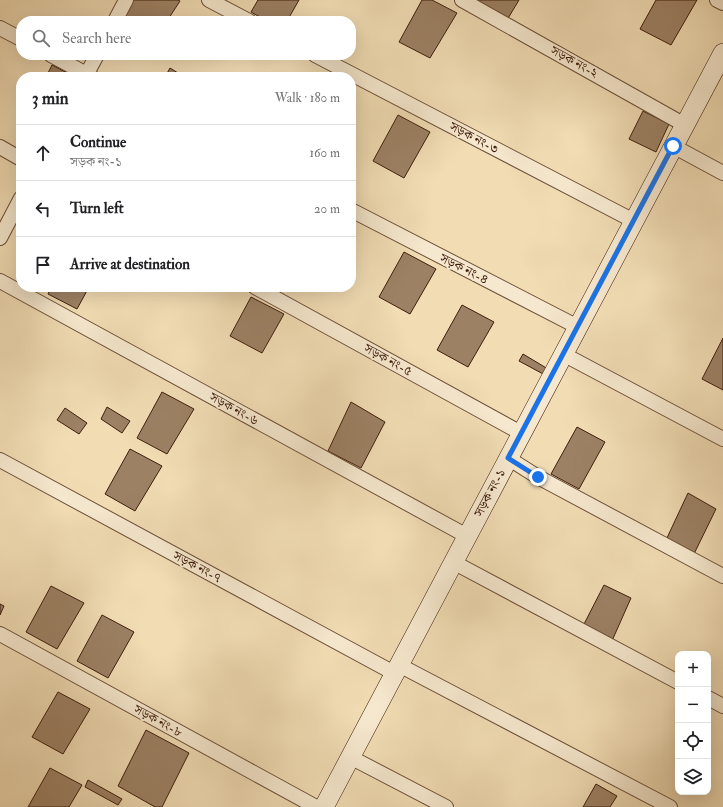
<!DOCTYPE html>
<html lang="en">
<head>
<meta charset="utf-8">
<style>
  body { margin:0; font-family:"IM FELL Double Pica","Noto Serif Bengali",serif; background:#f2f2f2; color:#202124 }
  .controls { position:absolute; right:12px; bottom:12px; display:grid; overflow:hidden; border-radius:8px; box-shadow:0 4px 16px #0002 }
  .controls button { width:36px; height:36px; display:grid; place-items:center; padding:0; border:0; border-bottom:1px solid #e0e0e0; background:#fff; color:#202124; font:20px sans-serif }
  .stop { position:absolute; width:12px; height:12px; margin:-9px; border:3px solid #1a73e8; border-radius:50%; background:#fff }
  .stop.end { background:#1a73e8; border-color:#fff; box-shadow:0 1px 4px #0008 }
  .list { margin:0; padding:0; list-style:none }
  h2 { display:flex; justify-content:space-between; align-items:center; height:52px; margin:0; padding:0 16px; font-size:17px }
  h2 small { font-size:13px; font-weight:400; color:#757577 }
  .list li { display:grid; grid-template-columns:26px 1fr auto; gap:12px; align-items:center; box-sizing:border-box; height:56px; padding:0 16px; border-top:1px solid #e0e0e0 }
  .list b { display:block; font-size:15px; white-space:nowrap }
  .list p { margin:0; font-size:13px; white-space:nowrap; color:#757577 }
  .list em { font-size:13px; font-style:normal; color:#757577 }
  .icon { flex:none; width:22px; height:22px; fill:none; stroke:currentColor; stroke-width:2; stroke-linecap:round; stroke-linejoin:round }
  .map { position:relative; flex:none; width:723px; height:807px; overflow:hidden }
  .search { position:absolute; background:#fff; box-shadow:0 4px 16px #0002; left:16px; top:16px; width:340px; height:44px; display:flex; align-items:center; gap:10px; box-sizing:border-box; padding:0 14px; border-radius:16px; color:#757577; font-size:15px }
  .panel { position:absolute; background:#fff; box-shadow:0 4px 16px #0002; left:16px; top:72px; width:340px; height:220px; border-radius:16px }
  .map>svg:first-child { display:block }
  .building { fill:#9c8164; stroke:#3f1e0d }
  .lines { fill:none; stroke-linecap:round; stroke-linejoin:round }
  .street-casing { stroke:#6c4e37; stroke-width:16 }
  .secondary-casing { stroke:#3f1e0d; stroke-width:20 }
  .street { stroke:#f6e8ce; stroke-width:14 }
  .secondary { stroke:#f6e8ce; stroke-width:19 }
  .route { stroke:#1a73e8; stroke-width:5 }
  .labels { text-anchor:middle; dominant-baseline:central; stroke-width:4; stroke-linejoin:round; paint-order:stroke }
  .street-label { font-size:13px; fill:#3f1e0d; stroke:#f6e8ce }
</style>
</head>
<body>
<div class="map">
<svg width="723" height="807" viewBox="0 0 723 807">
  <rect width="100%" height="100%" fill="#f1dcb4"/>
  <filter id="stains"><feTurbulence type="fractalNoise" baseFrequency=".005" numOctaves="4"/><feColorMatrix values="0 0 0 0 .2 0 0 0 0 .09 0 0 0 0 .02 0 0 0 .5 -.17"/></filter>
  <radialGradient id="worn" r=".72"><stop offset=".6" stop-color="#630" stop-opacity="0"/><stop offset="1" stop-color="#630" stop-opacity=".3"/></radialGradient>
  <!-- building -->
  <g class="building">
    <polygon points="133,0 178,0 180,1 167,21 128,21 122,18"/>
    <polygon points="258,0 299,0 287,21 267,21 251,12"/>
    <polygon points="422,0 432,0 457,13 430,58 399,42"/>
    <polygon points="478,0 519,0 507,20 476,3"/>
    <polygon points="656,0 697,0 671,45 640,29"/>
    <polygon points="52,65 75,77 46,77"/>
    <polygon points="170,68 178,73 176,77 165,77"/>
    <polygon points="643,111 669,124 656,152 629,139"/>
    <polygon points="398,115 430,132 404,178 373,161"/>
    <polygon points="404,252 436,269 410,314 379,297"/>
    <polygon points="51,287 89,287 77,309 48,294"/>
    <polygon points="251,297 284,314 262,353 230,336"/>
    <polygon points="462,305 494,322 468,367 437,350"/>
    <polygon points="723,338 723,390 702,379"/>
    <polygon points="523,354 548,369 545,375 519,361"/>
    <polygon points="162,392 194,409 167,454 137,438"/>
    <polygon points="351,402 385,422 361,468 328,451"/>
    <polygon points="107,407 130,421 122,433 101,419"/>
    <polygon points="65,408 87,423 79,434 57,420"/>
    <polygon points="577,427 605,442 579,489 551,474"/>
    <polygon points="130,449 162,466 135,511 105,494"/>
    <polygon points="688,493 716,509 692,558 666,540"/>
    <polygon points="604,585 631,598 611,643 582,628"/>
    <polygon points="51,586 84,603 57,649 26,632"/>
    <polygon points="0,604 4,606 0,615"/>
    <polygon points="102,615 134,632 108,678 77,661"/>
    <polygon points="58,692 90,709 63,754 32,737"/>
    <polygon points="146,730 189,753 162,807 155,807 118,786"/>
    <polygon points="50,768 82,785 69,807 28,807"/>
    <polygon points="88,780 122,799 118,805 85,787"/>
    <polygon points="596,784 617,796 610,807 583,807"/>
  </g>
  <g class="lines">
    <defs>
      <g id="street">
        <polyline points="209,0 249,21"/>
        <polyline points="462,0 685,125"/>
        <polyline points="717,0 723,3"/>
        <polyline points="115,21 126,0"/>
        <polyline points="0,28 21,39"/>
        <polyline points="51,55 92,77"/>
        <polyline points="315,55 634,221"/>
        <polyline points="85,77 97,55"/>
        <polyline points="673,146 723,173"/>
        <polyline points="0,147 21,159"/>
        <polyline points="351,210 578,327"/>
        <polyline points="0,238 21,198"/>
        <polyline points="0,281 467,536"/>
        <polyline points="255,287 521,433"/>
        <polyline points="563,354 723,439"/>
        <polyline points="508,458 538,477 723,576"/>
        <polyline points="0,460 394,673"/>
        <polyline points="453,562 678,682"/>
        <polyline points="0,634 316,807"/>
        <polyline points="399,665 670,807"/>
        <polyline points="708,698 723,706"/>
        <polyline points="350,757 446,807"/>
      </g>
      <polyline id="secondary" points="324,807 723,53"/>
    </defs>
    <!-- street casing -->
    <use href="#street" class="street-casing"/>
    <!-- secondary casing -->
    <use href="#secondary" class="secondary-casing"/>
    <!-- street -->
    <use href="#street" class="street"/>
    <!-- secondary -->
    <use href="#secondary" class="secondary"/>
  </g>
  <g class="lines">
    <!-- route -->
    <polyline class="route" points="538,477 508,458 673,146"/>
  </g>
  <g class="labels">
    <!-- street labels -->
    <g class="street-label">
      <text transform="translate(574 62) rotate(29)">সড়ক নং-২</text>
      <text transform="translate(474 138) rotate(28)">সড়ক নং-৩</text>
      <text transform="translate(464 269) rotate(27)">সড়ক নং-৪</text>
      <text transform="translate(388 360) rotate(29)">সড়ক নং-৫</text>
      <text transform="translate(234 409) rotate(29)">সড়ক নং-৬</text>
      <text transform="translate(490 493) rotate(-62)">সড়ক নং-১</text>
      <text transform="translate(197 567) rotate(28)">সড়ক নং-৭</text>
      <text transform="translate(158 721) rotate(29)">সড়ক নং-৮</text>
    </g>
  </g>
  <rect width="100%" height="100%" filter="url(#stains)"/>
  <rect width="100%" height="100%" fill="url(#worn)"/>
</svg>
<div class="controls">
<button>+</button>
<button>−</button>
<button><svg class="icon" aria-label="locate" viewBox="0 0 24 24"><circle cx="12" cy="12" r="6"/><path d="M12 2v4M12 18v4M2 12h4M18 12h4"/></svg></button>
<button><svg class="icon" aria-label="layers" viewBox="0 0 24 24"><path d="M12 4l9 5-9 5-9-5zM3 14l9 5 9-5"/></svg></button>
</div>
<div class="stop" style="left:673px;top:146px"></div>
<div class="stop end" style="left:538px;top:477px"></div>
<div class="search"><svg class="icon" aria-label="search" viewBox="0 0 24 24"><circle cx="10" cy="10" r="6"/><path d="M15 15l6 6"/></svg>Search here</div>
<section class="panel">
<h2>3 min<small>Walk · 180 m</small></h2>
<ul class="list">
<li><svg class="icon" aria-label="ahead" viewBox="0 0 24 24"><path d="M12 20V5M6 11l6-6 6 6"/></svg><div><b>Continue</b><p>সড়ক নং-১</p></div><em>160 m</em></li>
<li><svg class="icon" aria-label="left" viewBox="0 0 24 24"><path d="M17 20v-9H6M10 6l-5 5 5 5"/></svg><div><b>Turn left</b></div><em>20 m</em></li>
<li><svg class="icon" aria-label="arrive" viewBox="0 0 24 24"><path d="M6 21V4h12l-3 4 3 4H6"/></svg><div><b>Arrive at destination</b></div></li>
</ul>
</section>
</div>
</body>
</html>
